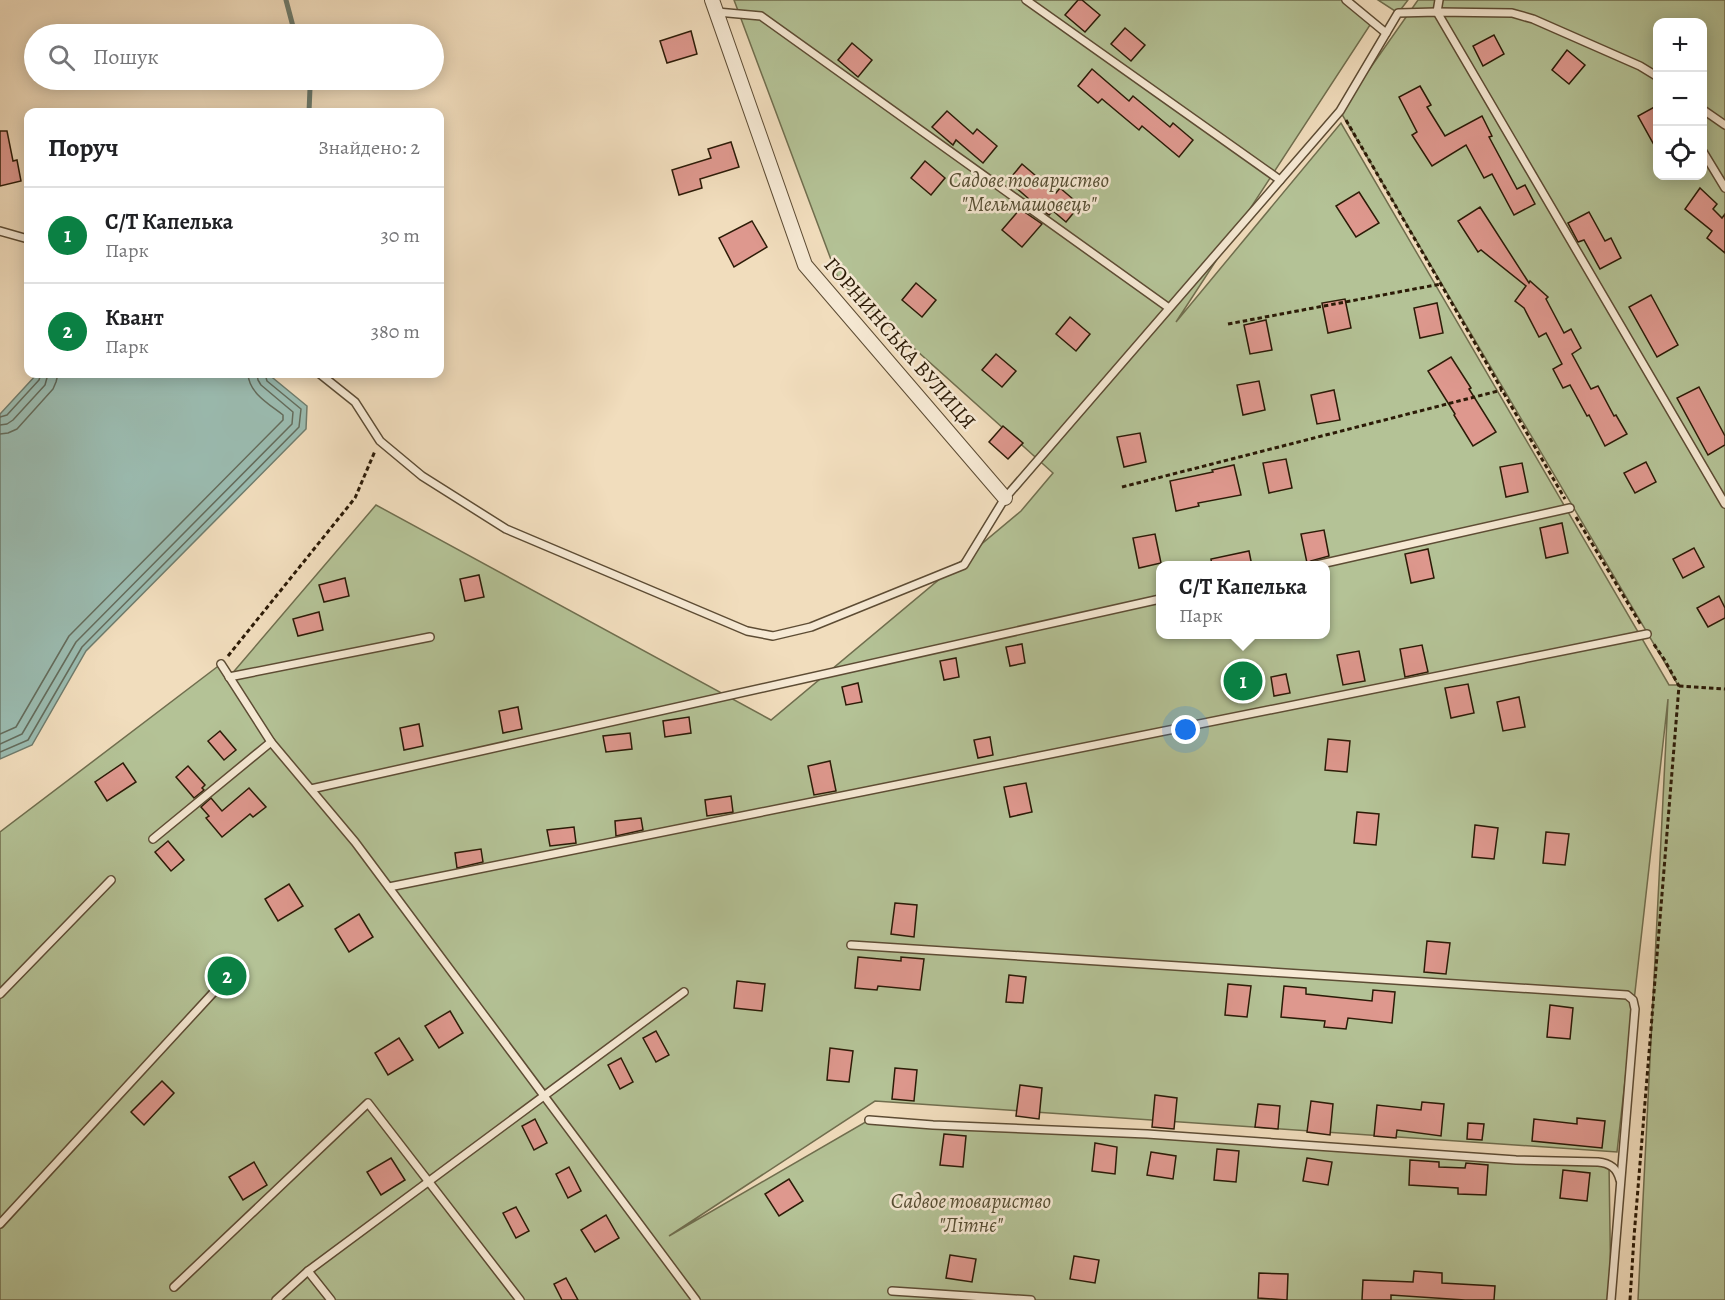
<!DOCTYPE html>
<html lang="uk">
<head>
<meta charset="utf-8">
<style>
  body { margin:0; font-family:Alegreya,serif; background:#f6f6f6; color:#202124 }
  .controls { position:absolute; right:18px; top:18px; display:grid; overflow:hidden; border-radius:12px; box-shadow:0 3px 15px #0003 }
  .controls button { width:54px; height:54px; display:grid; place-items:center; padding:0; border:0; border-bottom:2px solid #e0e0e0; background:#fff; color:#202124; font:30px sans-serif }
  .you { position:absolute; left:1186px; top:730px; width:21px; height:21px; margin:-15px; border:4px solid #fff; border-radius:50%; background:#1a73e8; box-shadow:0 0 0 9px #1a73e833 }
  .badge { display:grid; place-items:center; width:39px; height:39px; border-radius:50%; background:#0b8043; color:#fff; font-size:20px; font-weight:700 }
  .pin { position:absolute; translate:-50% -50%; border:3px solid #fff; box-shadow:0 2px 6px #0006 }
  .popup { position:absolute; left:1156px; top:561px; width:174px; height:78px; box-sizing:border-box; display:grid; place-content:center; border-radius:12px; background:#fff; filter:drop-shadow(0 2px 4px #0005); font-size:20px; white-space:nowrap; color:#757577 }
  .popup b { font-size:22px; color:#202124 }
  .popup::after { content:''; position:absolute; left:50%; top:100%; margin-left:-12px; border:12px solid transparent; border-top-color:#fff }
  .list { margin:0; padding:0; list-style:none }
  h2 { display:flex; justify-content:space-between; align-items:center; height:78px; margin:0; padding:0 24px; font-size:26px }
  h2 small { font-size:20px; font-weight:400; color:#757577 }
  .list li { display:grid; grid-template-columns:39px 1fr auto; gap:18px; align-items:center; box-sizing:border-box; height:96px; padding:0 24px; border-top:2px solid #e0e0e0 }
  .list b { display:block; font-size:22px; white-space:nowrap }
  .list p { margin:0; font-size:20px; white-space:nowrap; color:#757577 }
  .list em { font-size:20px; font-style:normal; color:#757577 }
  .icon { flex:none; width:33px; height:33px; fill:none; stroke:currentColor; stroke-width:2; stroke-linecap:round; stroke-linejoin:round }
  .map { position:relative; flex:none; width:1725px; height:1300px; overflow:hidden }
  .search { position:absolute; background:#fff; box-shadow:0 3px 15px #0003; left:24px; top:24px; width:420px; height:66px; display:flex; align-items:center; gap:15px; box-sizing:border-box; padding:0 21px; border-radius:33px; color:#757577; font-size:22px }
  .panel { position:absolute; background:#fff; box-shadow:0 3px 15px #0003; left:24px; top:108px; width:420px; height:270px; border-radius:12px }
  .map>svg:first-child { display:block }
  .green { fill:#b4c296; stroke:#706e4e; stroke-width:1.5; fill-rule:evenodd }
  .water { fill:#9bbcb1; stroke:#6f7c6d; stroke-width:1.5 }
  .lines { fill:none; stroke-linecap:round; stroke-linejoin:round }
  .shore { stroke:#646c5c; stroke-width:1.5 }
  .stream { stroke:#6f7c6d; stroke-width:5 }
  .building { fill:#de988e; stroke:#2c1b07; stroke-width:1.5 }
  .lane-casing { stroke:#5d4c34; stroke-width:10 }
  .street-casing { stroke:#5d4c34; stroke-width:16 }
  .path { stroke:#2c1b07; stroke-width:3; stroke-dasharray:4.5 3; stroke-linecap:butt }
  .lane { stroke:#f6e9d4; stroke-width:7 }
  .street { stroke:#f6e9d4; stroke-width:14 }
  .labels { text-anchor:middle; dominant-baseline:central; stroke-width:5; stroke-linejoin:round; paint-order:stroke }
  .park-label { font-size:21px; font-style:italic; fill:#554d32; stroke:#f6e9d4 }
  .street-label { font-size:21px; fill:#2c1b07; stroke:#f6e9d4 }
</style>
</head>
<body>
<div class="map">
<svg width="1725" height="1300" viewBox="0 0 1725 1300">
  <rect width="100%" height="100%" fill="#f1ddbd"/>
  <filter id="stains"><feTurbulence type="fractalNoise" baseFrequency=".00333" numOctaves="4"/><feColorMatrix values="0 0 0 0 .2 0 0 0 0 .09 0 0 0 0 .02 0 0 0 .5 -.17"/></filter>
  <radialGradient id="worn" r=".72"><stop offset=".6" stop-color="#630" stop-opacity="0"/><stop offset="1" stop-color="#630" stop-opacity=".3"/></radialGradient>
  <!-- green -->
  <g class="green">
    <path d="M734,0H1341L1372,22L1176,322L1341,123L1669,685H1678L1340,111L1418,0H1725V1300H1638L1668,699L1617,1152L875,1101L669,1236L869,1120L1609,1164L1611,1300H0V832L221,664L230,676L376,505L771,720L1021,511L1053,473L839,281ZM1658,22H1702V176H1658ZM1160,566H1326V634H1160Z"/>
    <polygon points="1378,0 1408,0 1398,13"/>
  </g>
  <!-- water -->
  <polygon class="water" points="37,374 268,374 307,406 306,429 86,651 32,745 0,759 0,414"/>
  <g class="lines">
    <!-- shore -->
    <g class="shore">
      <polyline points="0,417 7,415 39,380 41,374"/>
      <polyline points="0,425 7,424 13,420 45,385 48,374"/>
      <polyline points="0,434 8,433 17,429 53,389 56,382 58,374"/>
      <path d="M0,734L16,727L69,636L283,420V415C269,404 249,393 248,374"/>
      <polyline points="0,744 22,734 76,642 292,424 293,412 261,385 258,380 257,374"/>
      <polyline points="0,752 28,740 82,647 299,427 301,409 267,381 265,374"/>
    </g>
    <!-- stream -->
    <g class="stream">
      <polyline points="286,0 295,34"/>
      <polyline points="307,80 310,88 309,112"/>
    </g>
  </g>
  <!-- building -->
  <g class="building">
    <polygon points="1078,0 1082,0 1100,15 1085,32 1065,15"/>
    <polygon points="1125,28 1145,45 1131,61 1111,44"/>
    <polygon points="691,31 697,54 667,63 660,41"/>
    <polygon points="1494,35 1504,54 1483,66 1473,46"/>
    <polygon points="852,43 872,60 858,77 838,60"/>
    <polygon points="1567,50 1585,65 1569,84 1552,70"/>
    <polygon points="1092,69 1129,101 1133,96 1170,127 1173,123 1193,140 1179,157 1142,126 1139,130 1102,99 1098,103 1078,86"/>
    <polygon points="1420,86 1431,105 1427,107 1445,136 1482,116 1492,136 1489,137 1517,189 1525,185 1535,204 1514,215 1492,174 1484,178 1466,145 1432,166 1412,135 1417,132 1399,97"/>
    <polygon points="1658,105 1658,152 1638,116"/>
    <polygon points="947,111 973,134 977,129 997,146 983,163 956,140 953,145 932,127"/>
    <polygon points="0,131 7,131 13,161 17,160 21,181 0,186"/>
    <polygon points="731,142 739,167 700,179 702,188 679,195 672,170 711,158 708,149"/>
    <polygon points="925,161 945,178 931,195 911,178"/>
    <polygon points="1022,164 1056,193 1060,188 1080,205 1066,222 1053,211 1049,215 1028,200 1029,199 1008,181"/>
    <polygon points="1700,188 1717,204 1713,209 1722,218 1725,214 1725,253 1707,238 1712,231 1685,209"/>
    <polygon points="1359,192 1379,223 1356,237 1336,206"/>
    <polygon points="1480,207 1529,283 1530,281 1548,297 1546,299 1564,333 1571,329 1581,348 1572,354 1591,389 1598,386 1614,416 1616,415 1627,434 1605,446 1589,415 1587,416 1570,385 1563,388 1553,369 1562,364 1546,333 1539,337 1524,308 1515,301 1526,286 1481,250 1478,252 1458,221"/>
    <polygon points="1020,209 1042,224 1022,247 1002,230"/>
    <polygon points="1589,212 1605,241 1611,238 1621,258 1600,269 1584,240 1578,242 1568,223"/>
    <polygon points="752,221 767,247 734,267 719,238"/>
    <polygon points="916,283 936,300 922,317 902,300"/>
    <polygon points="1651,295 1678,345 1657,357 1629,307"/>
    <polygon points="1345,299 1351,328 1328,333 1322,303"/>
    <polygon points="1437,303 1443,333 1420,338 1414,308"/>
    <polygon points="1070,317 1090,334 1076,351 1056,334"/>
    <polygon points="1266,320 1272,350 1250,354 1244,325"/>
    <polygon points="996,354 1016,371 1002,387 982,370"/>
    <polygon points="1451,357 1471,388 1469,389 1496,432 1473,446 1454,415 1455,414 1428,371"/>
    <polygon points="1259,381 1265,410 1243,415 1237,385"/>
    <polygon points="1699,387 1725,436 1725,445 1708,455 1677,398"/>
    <polygon points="1334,390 1340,420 1317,424 1311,395"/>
    <polygon points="1003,426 1023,443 1008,459 989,442"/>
    <polygon points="1140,433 1146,462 1124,467 1117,437"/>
    <polygon points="1286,459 1292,488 1269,493 1263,463"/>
    <polygon points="1646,462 1656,482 1635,493 1624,473"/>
    <polygon points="1522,463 1528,492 1506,497 1500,467"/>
    <polygon points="1234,465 1241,495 1198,503 1199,506 1176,511 1170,481 1213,472 1212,470"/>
    <polygon points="1562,523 1568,553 1546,558 1540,528"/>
    <polygon points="1324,530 1329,556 1311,561 1307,563 1301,534"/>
    <polygon points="1155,534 1161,563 1139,568 1133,538"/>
    <polygon points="1694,548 1704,567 1683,578 1673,559"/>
    <polygon points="1428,549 1434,578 1411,583 1405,554"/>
    <polygon points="1249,551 1252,566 1212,566 1211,559"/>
    <polygon points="479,575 484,597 465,601 460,579"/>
    <polygon points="345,578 349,596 324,602 319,585"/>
    <polygon points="1719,596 1725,608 1725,618 1708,627 1697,608"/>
    <polygon points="319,612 323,630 298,636 293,619"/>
    <polygon points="1022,644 1025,663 1010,666 1006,647"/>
    <polygon points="1422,645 1428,672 1405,677 1400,649"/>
    <polygon points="1359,651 1365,681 1343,685 1337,655"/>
    <polygon points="956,658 959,677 944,680 940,661"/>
    <polygon points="1286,674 1290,693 1274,696 1271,677"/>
    <polygon points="858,683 862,702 846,705 842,687"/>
    <polygon points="1468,684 1474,713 1451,718 1445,688"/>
    <polygon points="1519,697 1525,727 1503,731 1497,702"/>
    <polygon points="518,707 522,729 503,733 499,711"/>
    <polygon points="689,717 691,733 665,737 663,721"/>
    <polygon points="419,724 423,746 404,750 400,728"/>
    <polygon points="220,731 236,750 224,760 208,741"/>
    <polygon points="630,733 632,749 606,752 603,736"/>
    <polygon points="990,737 993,755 978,758 974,740"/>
    <polygon points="1328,739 1350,741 1347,772 1325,770"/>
    <polygon points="830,761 836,791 814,795 808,766"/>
    <polygon points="123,763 136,782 107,801 95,782"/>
    <polygon points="188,766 205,785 202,788 204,790 194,798 176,777"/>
    <polygon points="1026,783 1032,812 1010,817 1004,787"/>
    <polygon points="249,788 266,807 253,817 250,814 222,837 206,818 209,816 201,807 211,798 222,811"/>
    <polygon points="731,796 733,812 707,816 705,800"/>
    <polygon points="1357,812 1379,814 1376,845 1354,843"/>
    <polygon points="641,818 643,830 616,836 615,821"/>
    <polygon points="1475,825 1498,828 1494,859 1472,857"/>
    <polygon points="574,827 576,843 550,846 547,830"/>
    <polygon points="1546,832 1569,834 1565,865 1543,863"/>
    <polygon points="168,841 184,860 171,871 155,852"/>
    <polygon points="481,849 483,862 457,868 455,853"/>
    <polygon points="289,884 303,906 278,921 265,899"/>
    <polygon points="895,903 917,905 914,937 891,934"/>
    <polygon points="359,914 373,937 349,952 335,929"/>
    <polygon points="1427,941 1450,943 1446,974 1424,972"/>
    <polygon points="858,957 901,961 901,957 924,959 920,990 878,986 877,990 855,988"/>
    <polygon points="1009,975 1026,977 1023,1003 1006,1002"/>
    <polygon points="737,981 765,984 762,1011 734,1008"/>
    <polygon points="1228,984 1251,986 1247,1017 1225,1015"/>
    <polygon points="1284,986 1306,988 1306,994 1372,1001 1373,990 1395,992 1392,1023 1348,1018 1346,1029 1324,1027 1325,1021 1281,1017"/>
    <polygon points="1550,1005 1573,1008 1570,1039 1547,1037"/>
    <polygon points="450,1011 463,1033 439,1048 425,1026"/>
    <polygon points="656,1031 669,1055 656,1062 643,1038"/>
    <polygon points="399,1038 413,1060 388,1075 375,1053"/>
    <polygon points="830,1048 853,1051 849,1082 827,1080"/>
    <polygon points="621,1058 633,1082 620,1089 608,1065"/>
    <polygon points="895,1068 917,1070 914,1101 892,1099"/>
    <polygon points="162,1081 174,1093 144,1125 131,1112"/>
    <polygon points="1020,1085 1042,1088 1039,1119 1016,1116"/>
    <polygon points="1155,1095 1177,1098 1174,1129 1152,1127"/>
    <polygon points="1311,1101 1333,1104 1330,1135 1307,1132"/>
    <polygon points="1422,1102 1444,1104 1441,1136 1397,1130 1396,1138 1374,1136 1377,1105 1421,1110"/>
    <polygon points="1258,1104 1280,1106 1278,1129 1255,1127"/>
    <polygon points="1577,1118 1605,1121 1602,1148 1532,1141 1534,1119 1577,1124"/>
    <polygon points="535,1119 547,1143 534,1150 522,1126"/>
    <polygon points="1468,1123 1484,1124 1482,1140 1467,1139"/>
    <polygon points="944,1134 966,1136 963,1167 940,1165"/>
    <polygon points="1095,1143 1117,1147 1115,1174 1092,1171"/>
    <polygon points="1217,1149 1239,1151 1236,1182 1214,1180"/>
    <polygon points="1151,1152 1176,1156 1173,1179 1147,1175"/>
    <polygon points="391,1158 405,1180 381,1195 367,1172"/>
    <polygon points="1307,1158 1332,1162 1328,1185 1303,1181"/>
    <polygon points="1410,1160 1439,1162 1439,1167 1465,1168 1466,1163 1488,1165 1486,1195 1458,1194 1458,1188 1409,1185"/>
    <polygon points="254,1162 267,1185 243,1200 229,1177"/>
    <polygon points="569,1167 581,1191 568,1198 556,1174"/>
    <polygon points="1563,1170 1590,1173 1587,1201 1560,1198"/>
    <polygon points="789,1179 803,1201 779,1216 765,1194"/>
    <polygon points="516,1207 529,1231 516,1238 503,1213"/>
    <polygon points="606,1215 619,1238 595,1252 581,1230"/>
    <polygon points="950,1255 976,1259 972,1282 946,1278"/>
    <polygon points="1074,1256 1099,1260 1095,1283 1070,1279"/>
    <polygon points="1414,1271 1442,1273 1442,1283 1495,1286 1494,1300 1465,1300 1391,1295 1391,1300 1362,1300 1363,1280 1413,1282"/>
    <polygon points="1259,1273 1288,1274 1287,1300 1258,1298"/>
    <polygon points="566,1278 578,1300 562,1300 554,1284"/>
  </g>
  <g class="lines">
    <defs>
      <g id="lane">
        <polyline points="1026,0 1280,180"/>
        <polyline points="1346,0 1386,33"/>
        <polyline points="1439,0 1437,12 1725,504"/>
        <polyline points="717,12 761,16 1169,308"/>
        <polyline points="1702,109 1725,125"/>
        <polyline points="1702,150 1725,188"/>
        <polyline points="0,231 28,239"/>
        <polyline points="320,374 355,402 380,441 422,476 506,529 747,631 773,636 811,627 964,565 1005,498 1340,111 1398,13 1437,12 1512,13 1533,19 1640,66 1658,77"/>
        <polyline points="1312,566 1570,508"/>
        <polyline points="221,664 271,742 355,842 696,1300"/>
        <polyline points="229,677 430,637"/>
        <polyline points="311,789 1160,599"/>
        <polyline points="153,839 271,742"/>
        <polyline points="389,887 1647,634"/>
        <polyline points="851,945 1627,995 1633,1000 1635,1009 1611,1300"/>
        <polyline points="0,994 111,880"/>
        <path d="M869,1120L933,1125L1147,1134L1516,1160L1598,1162C1610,1163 1617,1168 1620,1180"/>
        <polyline points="0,1224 224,981"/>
        <polyline points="308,1271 331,1300"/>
        <polyline points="174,1287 368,1103 520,1300"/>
        <polyline points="892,1291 1031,1300"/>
        <polyline points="276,1300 308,1271 684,992"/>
      </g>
      <polyline id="street" points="712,0 805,265 1005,498"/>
    </defs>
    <!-- lane casing -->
    <use href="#lane" class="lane-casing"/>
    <!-- street casing -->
    <use href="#street" class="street-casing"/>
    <!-- path -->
    <g class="path">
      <polyline points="1346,120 1565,499"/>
      <polyline points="1228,324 1441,284"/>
      <polyline points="1122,487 1502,390"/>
      <polyline points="1576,517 1641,625"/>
      <polyline points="228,656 355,498 375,451"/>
      <polyline points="1679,686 1725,689"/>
      <polyline points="1630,1300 1634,1237 1679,686 1664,659 1653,643"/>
    </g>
    <!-- lane -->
    <use href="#lane" class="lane"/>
    <!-- street -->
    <use href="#street" class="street"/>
  </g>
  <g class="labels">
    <!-- park labels -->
    <g class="park-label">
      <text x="1029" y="180">Садове товариство<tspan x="1029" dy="24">"Мельмашовець"</tspan></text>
      <text x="971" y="1201">Садвое товариство<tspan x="971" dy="24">"Літнє"</tspan></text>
    </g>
    <!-- street labels -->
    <g class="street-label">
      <text transform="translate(900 343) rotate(49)">ГОРНИНСЬКА ВУЛИЦЯ</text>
    </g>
  </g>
  <rect width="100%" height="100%" filter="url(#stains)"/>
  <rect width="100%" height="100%" fill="url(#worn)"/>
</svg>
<div class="controls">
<button>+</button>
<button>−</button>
<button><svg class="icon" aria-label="locate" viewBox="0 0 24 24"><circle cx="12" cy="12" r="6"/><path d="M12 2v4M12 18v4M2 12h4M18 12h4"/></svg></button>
</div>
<div class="you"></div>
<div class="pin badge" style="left:1243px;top:681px">1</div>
<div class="popup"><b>С/Т Капелька</b>Парк</div>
<div class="pin badge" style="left:227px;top:976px">2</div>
<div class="search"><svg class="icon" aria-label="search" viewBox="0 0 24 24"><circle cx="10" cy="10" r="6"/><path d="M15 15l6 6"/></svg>Пошук</div>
<section class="panel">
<h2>Поруч<small>Знайдено: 2</small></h2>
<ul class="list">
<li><span class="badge">1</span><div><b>С/Т Капелька</b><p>Парк</p></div><em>30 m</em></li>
<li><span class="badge">2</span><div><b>Квант</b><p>Парк</p></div><em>380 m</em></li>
</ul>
</section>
</div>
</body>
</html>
